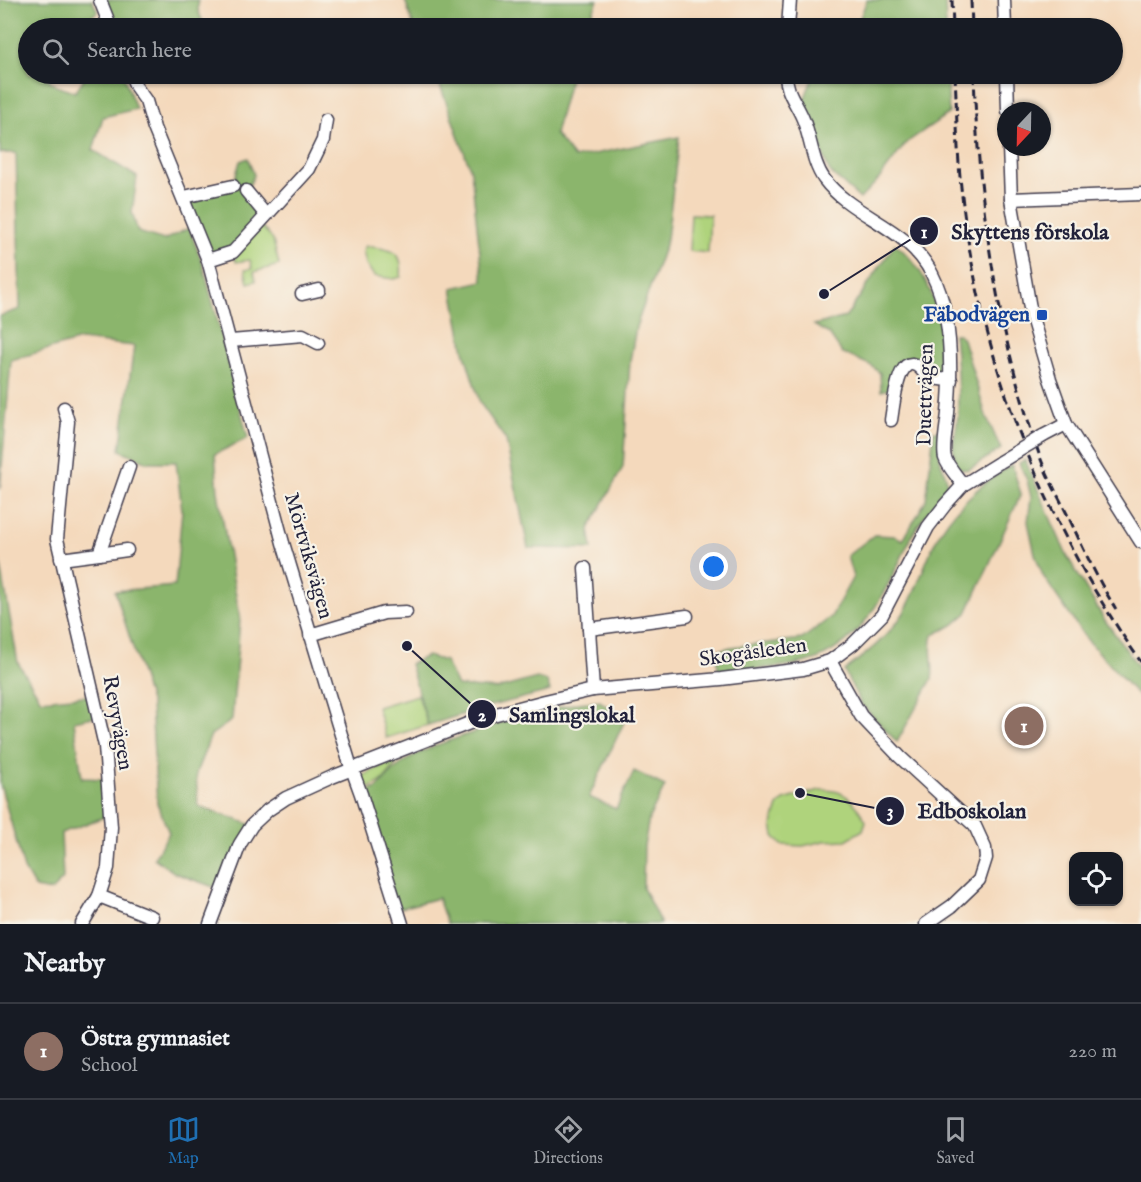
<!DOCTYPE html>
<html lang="en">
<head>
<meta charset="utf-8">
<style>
  body { margin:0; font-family:"IM FELL English",serif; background:#242831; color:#f1f3f6 }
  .controls { position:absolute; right:18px; bottom:18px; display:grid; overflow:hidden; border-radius:12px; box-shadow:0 2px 4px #0004 }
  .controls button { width:54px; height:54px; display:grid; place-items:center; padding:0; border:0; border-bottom:2px solid #363941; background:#171b24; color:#f1f3f6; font:30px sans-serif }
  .compass { position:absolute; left:997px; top:102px; width:54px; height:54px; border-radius:50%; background:#171b24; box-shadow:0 2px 4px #0004; rotate:202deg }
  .you { position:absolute; left:714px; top:567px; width:21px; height:21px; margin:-15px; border:4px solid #fff; border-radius:50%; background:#1a73e8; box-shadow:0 0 0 9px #1a73e833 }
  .badge { display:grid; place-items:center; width:39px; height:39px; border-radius:50%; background:#1f6fb2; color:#fff; font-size:20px; font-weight:700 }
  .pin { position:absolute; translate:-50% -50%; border:3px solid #fff; box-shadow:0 2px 6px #0006 }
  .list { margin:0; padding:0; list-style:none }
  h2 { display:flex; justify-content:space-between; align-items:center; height:78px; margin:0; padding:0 24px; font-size:26px }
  h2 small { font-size:20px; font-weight:400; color:#9ea1a6 }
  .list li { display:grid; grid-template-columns:39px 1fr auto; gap:18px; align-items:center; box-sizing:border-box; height:96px; padding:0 24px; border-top:2px solid #363941 }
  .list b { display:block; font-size:22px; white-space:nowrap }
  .list p { margin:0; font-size:20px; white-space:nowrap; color:#9ea1a6 }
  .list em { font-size:20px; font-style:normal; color:#9ea1a6 }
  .icon { flex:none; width:33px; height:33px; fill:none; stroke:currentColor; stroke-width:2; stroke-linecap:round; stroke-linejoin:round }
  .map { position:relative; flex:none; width:1141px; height:924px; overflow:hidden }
  .search { position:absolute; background:#171b24; box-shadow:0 2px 4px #0004; left:18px; right:18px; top:18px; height:66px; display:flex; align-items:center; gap:15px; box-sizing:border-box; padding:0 21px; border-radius:33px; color:#9ea1a6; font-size:22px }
  .sheet { height:174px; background:#171b24 }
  nav { display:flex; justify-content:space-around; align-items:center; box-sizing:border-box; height:84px; border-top:2px solid #363941; background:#171b24; font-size:16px; color:#9ea1a6 }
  nav a { display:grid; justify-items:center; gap:3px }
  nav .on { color:#1f6fb2 }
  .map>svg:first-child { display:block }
  .green { fill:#afd37c; stroke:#687a5c; stroke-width:1.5 }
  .forest { fill:#8bb56c; stroke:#566c54; stroke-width:1.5 }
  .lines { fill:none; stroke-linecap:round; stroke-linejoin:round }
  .street-casing { stroke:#423d4e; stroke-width:15 }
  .street { stroke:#fff; stroke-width:12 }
  .rail { stroke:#22223b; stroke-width:3; stroke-dasharray:9 4.5; stroke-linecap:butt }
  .street-bridge-casing { stroke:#423d4e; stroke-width:15; stroke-linecap:butt }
  .street-bridge { stroke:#fff; stroke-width:12 }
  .transit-dot { fill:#1a4fb4; stroke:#f7f3e8; stroke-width:2 }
  .labels { text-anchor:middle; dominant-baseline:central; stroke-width:4.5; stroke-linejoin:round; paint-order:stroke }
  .transit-label { font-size:21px; font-weight:bold; fill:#164399; stroke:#f7f3e8; text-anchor:end }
  .street-label { font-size:21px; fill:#22223b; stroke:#f7f3e8 }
  .leader { fill:none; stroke:#22223b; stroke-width:2 }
  .callout-dot { fill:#22223b; stroke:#f7f3e8; stroke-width:2 }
  .mark-label { font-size:18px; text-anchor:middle; font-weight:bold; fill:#fff }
  .callout-label { font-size:22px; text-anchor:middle; font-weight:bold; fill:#22223b; stroke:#f7f3e8; stroke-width:4.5; stroke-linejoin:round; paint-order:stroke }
</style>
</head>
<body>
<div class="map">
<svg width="1141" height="924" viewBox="0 0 1141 924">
  <rect width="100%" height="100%" fill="#f7f3e8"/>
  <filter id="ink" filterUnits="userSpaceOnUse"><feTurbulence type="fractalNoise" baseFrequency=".0167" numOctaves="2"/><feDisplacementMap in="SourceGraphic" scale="12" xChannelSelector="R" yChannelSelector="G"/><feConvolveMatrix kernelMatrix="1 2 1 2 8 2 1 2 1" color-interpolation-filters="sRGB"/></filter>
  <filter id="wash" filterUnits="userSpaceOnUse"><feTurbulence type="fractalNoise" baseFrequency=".008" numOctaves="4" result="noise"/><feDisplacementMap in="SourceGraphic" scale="24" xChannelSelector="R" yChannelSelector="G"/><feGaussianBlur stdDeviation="1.35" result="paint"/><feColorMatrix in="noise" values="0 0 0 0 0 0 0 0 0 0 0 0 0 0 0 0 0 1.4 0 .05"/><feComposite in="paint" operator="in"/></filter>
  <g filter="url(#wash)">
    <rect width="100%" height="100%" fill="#f4d9bc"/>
    <!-- green -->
    <g class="green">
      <polygon points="691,214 710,215 708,253 689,251"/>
      <polygon points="259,223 273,240 279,265 254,272 256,281 248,283 245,270 252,268 250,260 236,262 233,252"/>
      <path d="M366,246C390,250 404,248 401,277L394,279L374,276L366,264L363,250Z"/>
      <polygon points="418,695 428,725 386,738 377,707"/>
      <path d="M402,756C387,774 386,784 363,789L358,778Z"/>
      <path d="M820,790C846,789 854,800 866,821L863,830L846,840L824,841L803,846L782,845L774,836L772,825L778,806L784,800Z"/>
    </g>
    <!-- forest -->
    <g class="forest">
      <polygon points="0,0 92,0 98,12 71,28 28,28 28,74 43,74 56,86 75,92 87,74 123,74 136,109 103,117 93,150 137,177 132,213 138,232 164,240 189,228 203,265 248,438 215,454 218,492 240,619 232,720 211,735 196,773 198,806 252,825 222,890 175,873 154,858 169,833 157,803 151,705 115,591 175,586 182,510 176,462 148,462 120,450 134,346 80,340 11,360 0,490 0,316 20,309 16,153 0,153"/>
      <polygon points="100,0 198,0 198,10 205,28 111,28"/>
      <polygon points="405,0 598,0 586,28 414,28"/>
      <polygon points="867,0 945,0 946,28 856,28"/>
      <polygon points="436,74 571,74 555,134 574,158 679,137 667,239 636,327 630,361 623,467 589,529 592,549 528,548 506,440 480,403 464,351 452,288 483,281 471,171"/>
      <polygon points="814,74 947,74 949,113 906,143 879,179 860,199 829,171 804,100"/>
      <polygon points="248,158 254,175 246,192 266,215 233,252 208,260 184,197 233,186 240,161"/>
      <path d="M895,244C936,276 943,325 943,374C928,376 924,361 910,359C896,367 891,373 890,389L881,391L880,373L870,365L842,353L829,334L814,325L846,317Z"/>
      <path d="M954,334H959L963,339L986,416L1001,449L968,470L958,468C948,442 957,437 958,413C958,387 957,361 954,334Z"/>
      <path d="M934,431H941C941,440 939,450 940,458C941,467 948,476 947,485C945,495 934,503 929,511C922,519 916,528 911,538C888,584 870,635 819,658C796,668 746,669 719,672L715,651L731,647L802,639L831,617L853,577L847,556L874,535L895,536L903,540L926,500Z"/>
      <polygon points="1025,460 1067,556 1104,619 1141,670 1141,699 1084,636 1043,576 1035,554 1028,522 1031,497 1027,480 1019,463"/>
      <path d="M1012,465L1021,494L967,613L953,625L933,635C928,652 935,664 932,679L897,742L862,705L844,671C866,654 887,638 903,614C917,592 923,566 935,542C950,511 982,482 1012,465Z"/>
      <polygon points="0,561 18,663 41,700 93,695 98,716 74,721 82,778 107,779 110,815 61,833 63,879 51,891 35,888 24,869 0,784"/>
      <polygon points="427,656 445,661 457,686 497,689 537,678 547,681 550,691 483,708 428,725 410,664"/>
      <polygon points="600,701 625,720 589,797 616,809 634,771 665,786 649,818 644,846 643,888 661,924 447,924 438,898 397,909 361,794 377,788 396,768 413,756 437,745 518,717 577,703"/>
    </g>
  </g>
  <g filter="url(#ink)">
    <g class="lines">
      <defs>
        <g id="street">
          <polyline points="100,0 111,28"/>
          <polyline points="1004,0 1005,28"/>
          <polyline points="788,28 790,0"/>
          <polyline points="131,74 136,87 146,101 154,128 208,260 283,543 349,761 361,794 402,924"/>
          <path d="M786,74C786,93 796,102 803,119C811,138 812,162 824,179C853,218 908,226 932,274C952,313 952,370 948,413C947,424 942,449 945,458C948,467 958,477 963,485"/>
          <polyline points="1007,74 1008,111"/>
          <polyline points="1009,147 1011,199 1031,314 1050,379 1066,424 1141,542"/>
          <polyline points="246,191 266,215"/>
          <polyline points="184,197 233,186"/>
          <polyline points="1011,199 1141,194"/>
          <polyline points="208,260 233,252 309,169 323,140 326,120"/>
          <polyline points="302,294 319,290"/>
          <polyline points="231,341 303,335 318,343"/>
          <polyline points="64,408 68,422 57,539 105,746 111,827 108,868 99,896 82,924"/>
          <path d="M891,420C894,403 899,335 928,378L951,380"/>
          <polyline points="1043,436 1066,424"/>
          <polyline points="99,554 127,550"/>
          <polyline points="61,559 99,554 129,467"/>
          <polyline points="585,568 593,690"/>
          <polyline points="589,629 687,616"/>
          <polyline points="310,635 384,613 406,612"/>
          <polyline points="830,661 861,716 900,757 975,826 985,848 986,858 979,880 952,906 926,924"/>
          <polyline points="99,896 152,917"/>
          <polyline points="210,924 240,844 252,825 268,810 286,798 332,777 485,717 545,701 593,690 721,679 803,669 830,661 853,644 882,615 928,527 945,505 963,485 1000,462"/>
        </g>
      </defs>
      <!-- street casing -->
      <use href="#street" class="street-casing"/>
      <!-- street -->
      <use href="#street" class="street"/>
      <!-- rail -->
      <g class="rail">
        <polyline points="952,0 953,28"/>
        <polyline points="971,0 972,28"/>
        <path d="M955,74C957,114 957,155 962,196C981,364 1044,524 1141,662"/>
        <path d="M974,74C978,202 997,332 1039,454C1047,477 1060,499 1070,520C1084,550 1098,581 1116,609"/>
      </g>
      <defs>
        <polyline id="street-bridge" points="1000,462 1043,436"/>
      </defs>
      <!-- street-bridge casing -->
      <use href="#street-bridge" class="street-bridge-casing"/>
      <!-- street-bridge -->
      <use href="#street-bridge" class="street-bridge"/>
    </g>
  </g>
  <!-- markers -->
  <rect class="transit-dot" x="1036" y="309" width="12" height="12" rx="3"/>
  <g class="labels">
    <!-- transit labels -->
    <g class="transit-label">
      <text x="1030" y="315">Fäbodvägen</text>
    </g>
    <!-- street labels -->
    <g class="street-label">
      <text transform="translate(926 395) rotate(-89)">Duettvägen</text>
      <text transform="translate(308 556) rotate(74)">Mörtviksvägen</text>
      <text transform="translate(753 653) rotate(-8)">Skogåsleden</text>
      <text transform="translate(117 723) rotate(80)">Revyvägen</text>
    </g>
  </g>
  <!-- callouts -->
  <path class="leader" d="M824 294L924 231M407 646L482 714M800 793L890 811"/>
  <g class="callout-dot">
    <circle cx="824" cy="294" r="6"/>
    <circle cx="407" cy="646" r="6"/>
    <circle cx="800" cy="793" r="6"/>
    <circle cx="924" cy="231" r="15"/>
    <circle cx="482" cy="714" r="15"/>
    <circle cx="890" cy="811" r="15"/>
  </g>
  <g class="mark-label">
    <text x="924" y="238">1</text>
    <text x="482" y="721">2</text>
    <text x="890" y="817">3</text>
  </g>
  <g class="callout-label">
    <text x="1030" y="239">Skyttens förskola</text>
    <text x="572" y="722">Samlingslokal</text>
    <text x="972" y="818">Edboskolan</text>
  </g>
</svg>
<div class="controls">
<button><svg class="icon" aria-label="locate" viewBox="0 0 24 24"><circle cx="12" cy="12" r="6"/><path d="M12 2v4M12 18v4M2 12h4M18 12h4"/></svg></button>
</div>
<svg class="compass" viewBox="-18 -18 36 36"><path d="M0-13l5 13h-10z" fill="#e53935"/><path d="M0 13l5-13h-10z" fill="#9ea1a6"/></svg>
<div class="you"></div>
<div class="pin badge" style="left:1024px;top:726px;background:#8d6e63">1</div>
<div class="search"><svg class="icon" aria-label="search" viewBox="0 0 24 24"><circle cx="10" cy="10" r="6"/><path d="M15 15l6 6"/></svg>Search here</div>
</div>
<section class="sheet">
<h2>Nearby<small></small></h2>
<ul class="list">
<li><span class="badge" style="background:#8d6e63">1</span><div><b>Östra gymnasiet</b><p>School</p></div><em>220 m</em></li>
</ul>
</section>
<nav>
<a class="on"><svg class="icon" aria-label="map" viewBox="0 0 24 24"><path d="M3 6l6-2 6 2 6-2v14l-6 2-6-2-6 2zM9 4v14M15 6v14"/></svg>Map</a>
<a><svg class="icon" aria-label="directions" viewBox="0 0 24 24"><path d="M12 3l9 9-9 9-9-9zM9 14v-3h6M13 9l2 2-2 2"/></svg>Directions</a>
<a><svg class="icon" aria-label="saved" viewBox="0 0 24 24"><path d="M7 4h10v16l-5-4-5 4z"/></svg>Saved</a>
</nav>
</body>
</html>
